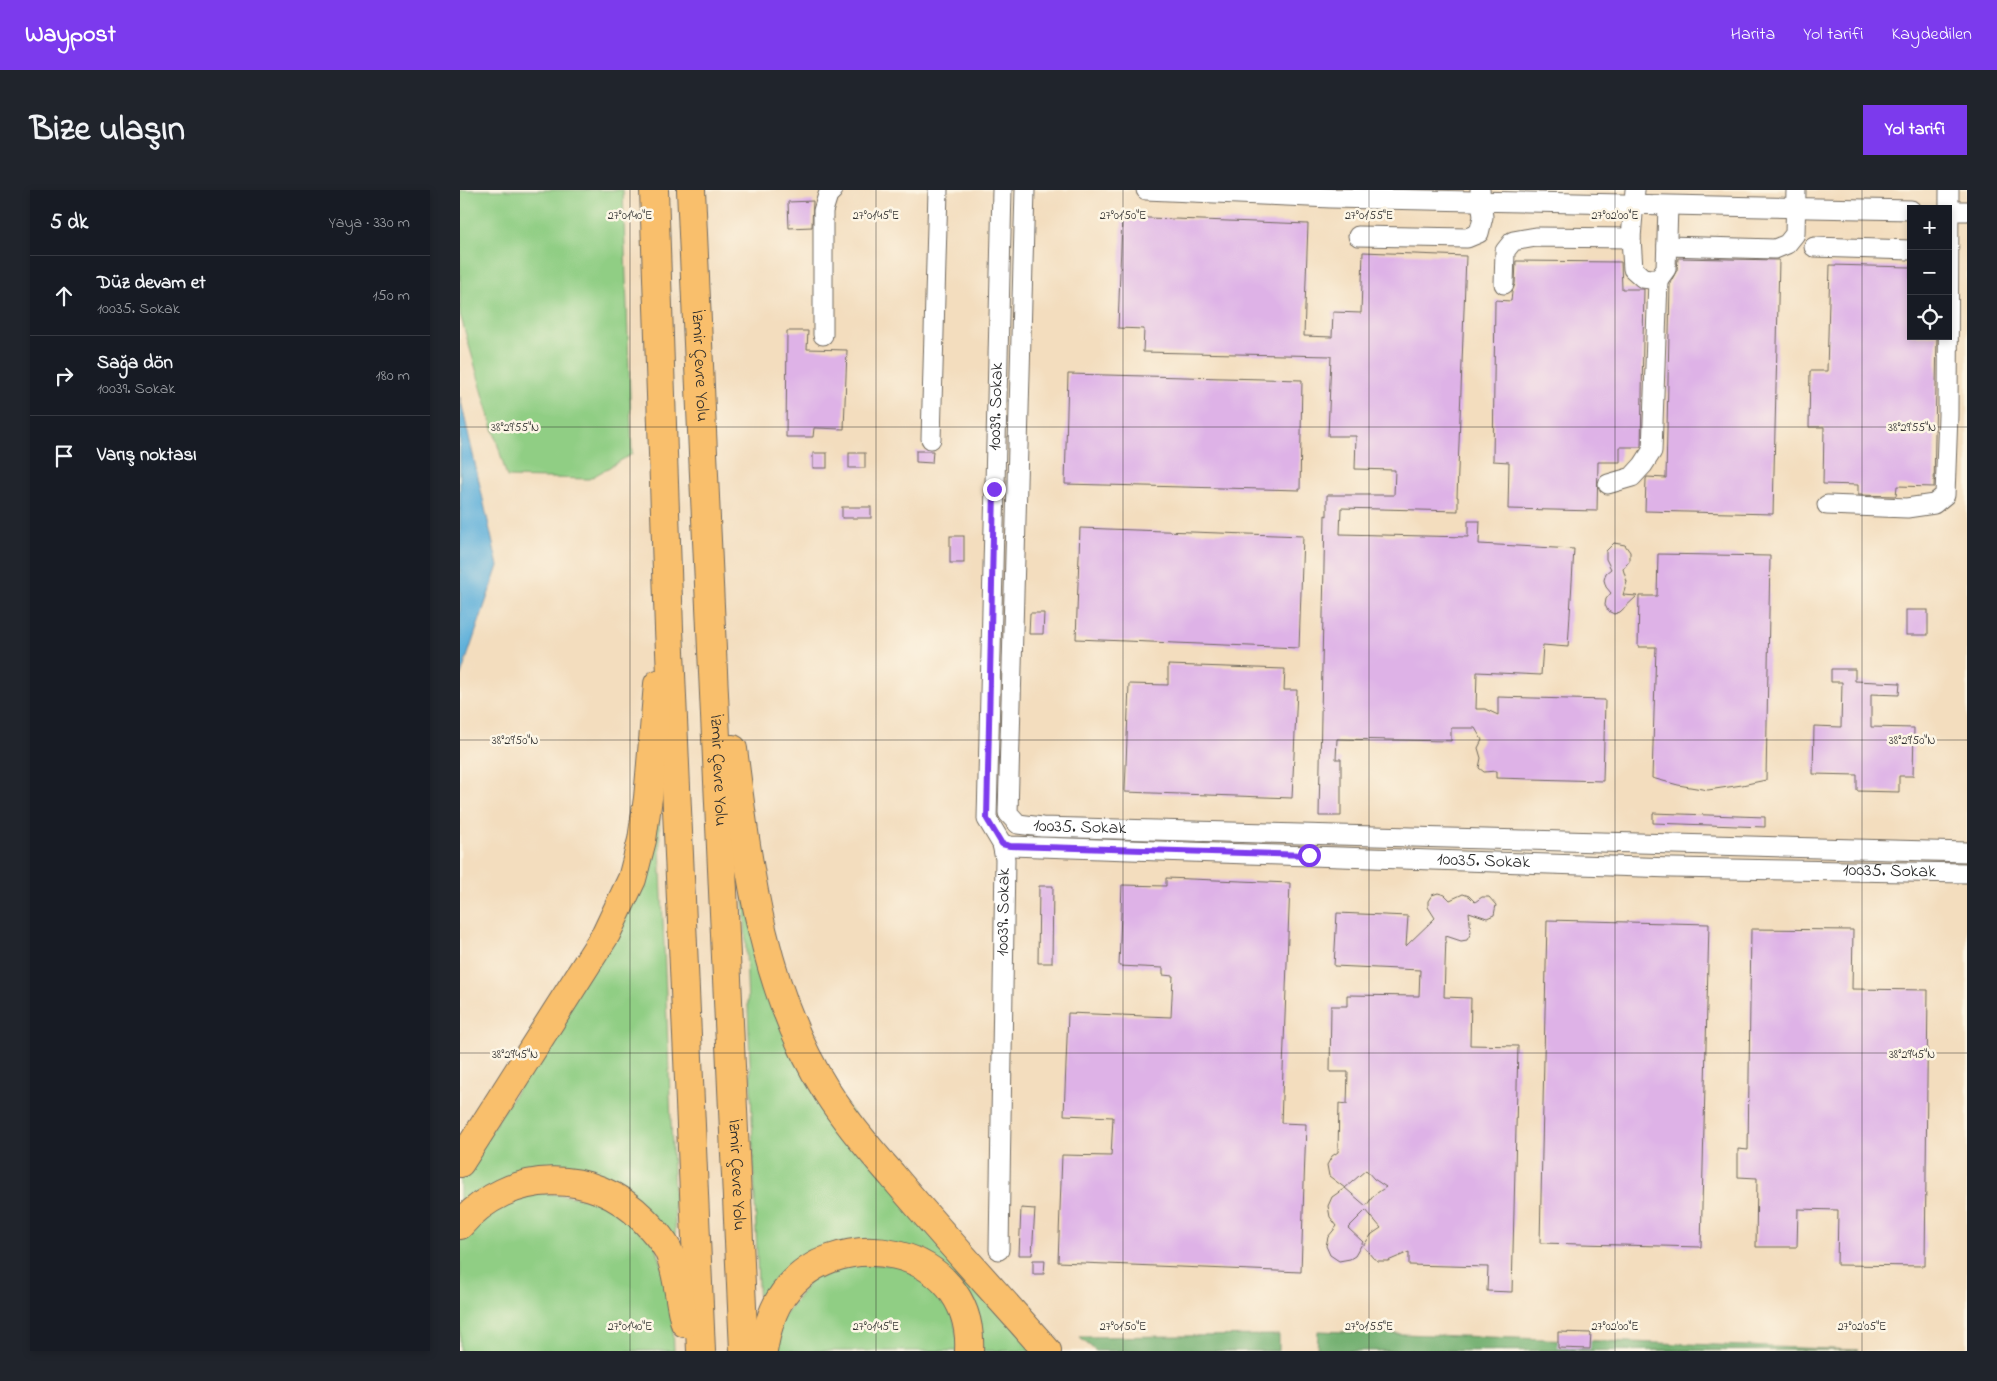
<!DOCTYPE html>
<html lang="tr">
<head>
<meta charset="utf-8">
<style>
  body { margin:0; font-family:"Indie Flower",sans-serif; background:#20242c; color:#f1f3f6 }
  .controls { position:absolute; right:15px; top:15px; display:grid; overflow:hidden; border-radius:0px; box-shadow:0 2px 8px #0003 }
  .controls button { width:45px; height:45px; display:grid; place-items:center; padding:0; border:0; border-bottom:1px solid #363941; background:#171b24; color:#f1f3f6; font:25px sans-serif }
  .stop { position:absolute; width:15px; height:15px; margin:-11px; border:4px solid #7c3aed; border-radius:50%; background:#fff }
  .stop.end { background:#7c3aed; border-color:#fff; box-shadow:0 1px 5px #0008 }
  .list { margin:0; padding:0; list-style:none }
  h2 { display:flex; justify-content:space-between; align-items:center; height:65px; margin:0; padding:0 20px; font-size:21px }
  h2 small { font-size:16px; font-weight:400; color:#9ea1a6 }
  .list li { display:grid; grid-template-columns:32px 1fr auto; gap:15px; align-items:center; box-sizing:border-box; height:80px; padding:0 20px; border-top:1px solid #363941 }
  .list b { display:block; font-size:19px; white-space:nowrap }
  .list p { margin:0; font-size:16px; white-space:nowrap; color:#9ea1a6 }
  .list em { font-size:16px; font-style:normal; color:#9ea1a6 }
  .icon { flex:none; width:28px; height:28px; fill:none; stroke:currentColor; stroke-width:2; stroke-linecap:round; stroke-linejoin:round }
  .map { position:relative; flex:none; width:1507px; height:1161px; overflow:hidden; border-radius:0px }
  header { display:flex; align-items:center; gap:30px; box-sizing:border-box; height:70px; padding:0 25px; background:#7c3aed; color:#fff }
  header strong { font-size:24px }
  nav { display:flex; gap:28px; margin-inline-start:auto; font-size:18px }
  .intro { display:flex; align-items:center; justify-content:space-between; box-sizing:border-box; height:120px; padding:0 30px }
  h1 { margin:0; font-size:35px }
  .button { padding:12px 22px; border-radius:0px; background:#7c3aed; color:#fff; font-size:18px; font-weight:700 }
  main { display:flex; gap:30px; padding:0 30px }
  aside { flex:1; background:#171b24; border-radius:0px; box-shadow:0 2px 8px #0003 }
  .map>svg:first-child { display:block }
  .green { fill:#90ce84; stroke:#5e7c58 }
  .forest { fill:#74b172; stroke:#506e4e }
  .water { fill:#5fb0da; stroke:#456e82 }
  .building { fill:#deb2e7; fill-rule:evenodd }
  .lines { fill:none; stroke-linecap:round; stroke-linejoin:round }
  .minor-casing { stroke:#71695e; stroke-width:21 }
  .highway-casing { stroke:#71695e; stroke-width:30 }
  .minor { stroke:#fff; stroke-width:19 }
  .highway { stroke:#f9bf6c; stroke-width:28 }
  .route { stroke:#7c3aed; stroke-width:6 }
  .ticks { fill:none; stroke:#2b2b2b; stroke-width:1; stroke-opacity:0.45 }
  .labels { text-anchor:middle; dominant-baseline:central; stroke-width:5; stroke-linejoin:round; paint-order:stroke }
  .street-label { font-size:18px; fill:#2b2b2b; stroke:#fcf5e5 }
  .ticks-label { font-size:12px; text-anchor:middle; fill:#2b2b2b; stroke:#fcf5e5; stroke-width:5; stroke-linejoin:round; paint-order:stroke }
</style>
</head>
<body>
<header>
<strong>Waypost</strong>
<nav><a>Harita</a><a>Yol tarifi</a><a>Kaydedilen</a></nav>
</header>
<div class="intro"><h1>Bize ulaşın</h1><a class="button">Yol tarifi</a></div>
<main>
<aside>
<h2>5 dk<small>Yaya · 330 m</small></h2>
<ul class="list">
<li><svg class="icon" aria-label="ahead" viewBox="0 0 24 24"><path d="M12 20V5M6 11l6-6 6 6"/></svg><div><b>Düz devam et</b><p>10035. Sokak</p></div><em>150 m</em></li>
<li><svg class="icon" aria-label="right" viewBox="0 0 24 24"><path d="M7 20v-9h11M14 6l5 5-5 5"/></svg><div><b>Sağa dön</b><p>10039. Sokak</p></div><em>180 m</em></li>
<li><svg class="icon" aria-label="arrive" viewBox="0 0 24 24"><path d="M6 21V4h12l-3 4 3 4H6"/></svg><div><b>Varış noktası</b></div></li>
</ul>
</aside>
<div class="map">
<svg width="1507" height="1161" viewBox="0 0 1507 1161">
  <rect width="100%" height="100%" fill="#fcf5e5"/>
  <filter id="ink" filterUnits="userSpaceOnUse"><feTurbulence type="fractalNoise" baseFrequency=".02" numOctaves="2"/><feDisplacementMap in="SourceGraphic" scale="10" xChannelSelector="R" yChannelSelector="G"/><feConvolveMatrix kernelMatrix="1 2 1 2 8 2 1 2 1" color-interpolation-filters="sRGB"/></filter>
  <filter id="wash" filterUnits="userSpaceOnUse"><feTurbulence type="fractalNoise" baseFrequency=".0096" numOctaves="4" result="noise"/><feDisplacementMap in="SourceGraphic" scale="20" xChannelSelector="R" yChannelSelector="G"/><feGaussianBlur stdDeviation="1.12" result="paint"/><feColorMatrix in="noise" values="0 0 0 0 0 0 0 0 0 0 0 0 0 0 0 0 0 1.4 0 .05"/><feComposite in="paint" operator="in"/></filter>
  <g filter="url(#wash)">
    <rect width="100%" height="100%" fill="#f3ddbe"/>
    <!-- green -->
    <g class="green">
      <polygon points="0,0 163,0 172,264 129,289 47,287 0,124"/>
      <polygon points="198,606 216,1057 136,987 0,1022 0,990 102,829"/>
      <polygon points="284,705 316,823 574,1161 518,1161 510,1113 410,1053 299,1122"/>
      <path d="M79,1002L143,1011L195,1054L212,1105L214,1161H0V1052C20,1021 47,1014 79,1002Z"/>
      <polygon points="395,1074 440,1075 473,1096 493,1125 500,1161 311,1161 314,1140 352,1088"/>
    </g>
    <!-- forest -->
    <g class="forest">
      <polygon points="858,1141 1398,1160 857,1161"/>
      <polygon points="819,1145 819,1161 636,1161 619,1147"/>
    </g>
    <!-- water -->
    <polygon class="water" points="0,207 38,376 0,488"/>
    <g id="blocks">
      <!-- building -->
      <g class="building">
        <polygon points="353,11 352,37 329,38 328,12"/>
        <polygon points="662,27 848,34 844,146 872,147 873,122 901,123 903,62 1006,66 997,307 998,307 998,321 881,318 880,344 1008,347 1008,331 1020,331 1019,354 1114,359 1108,457 1083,455 1081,485 1017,482 1016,519 1025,519 1038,525 1038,507 1145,510 1143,591 1036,588 1036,581 1024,582 1019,578 1021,568 1018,558 1022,550 1015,538 991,538 991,551 877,549 876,569 881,569 881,626 859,626 865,325 867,326 867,305 934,305 935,280 895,279 896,246 868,246 871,166 683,162 684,139 658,138"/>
        <polygon points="1218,68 1319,70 1313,324 1185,321 1186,289 1187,287 1206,288 1210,93 1217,80"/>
        <polygon points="1056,71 1161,72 1162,99 1184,99 1181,257 1160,257 1160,272 1138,272 1137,321 1048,319 1049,272 1033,271 1035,110 1051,111 1052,102 1055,94"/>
        <polygon points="1370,75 1450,77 1451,146 1477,146 1474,297 1437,296 1436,306 1398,305 1398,295 1363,294 1364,237 1349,237 1350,181 1367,181"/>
        <polygon points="327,141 348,141 347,159 387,160 384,239 354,238 353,247 326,247"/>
        <polygon points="608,184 842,190 840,300 605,294"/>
        <polygon points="456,261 473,261 472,273 456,272"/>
        <rect x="353" y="263" width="14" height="15"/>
        <rect x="389" y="263" width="16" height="15"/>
        <rect x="382" y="317" width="29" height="11"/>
        <polygon points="620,338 843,346 839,458 616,449"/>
        <rect x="490" y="346" width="14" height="27"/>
        <polygon points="1154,353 1165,355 1170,362 1170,370 1163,379 1167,392 1163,405 1177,406 1160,422 1154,424 1148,421 1145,415 1146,409 1151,403 1146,397 1144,390 1146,383 1151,379 1146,369 1146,361"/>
        <polygon points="1198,364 1310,366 1306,590 1282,595 1248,600 1218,595 1192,588 1196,457 1178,457 1179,406 1197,406"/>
        <rect x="1446" y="420" width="22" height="25"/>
        <polygon points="570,423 584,423 583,444 569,444"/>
        <polygon points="708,475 825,479 824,500 837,500 832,608 665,602 669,494 708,495"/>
        <polygon points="1371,479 1395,479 1395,491 1440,493 1439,505 1411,504 1411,537 1454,538 1453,586 1439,586 1439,602 1397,601 1397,585 1353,584 1354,536 1381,537 1382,492 1371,492"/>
        <polygon points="1193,623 1305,627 1305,637 1193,633"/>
        <polygon points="706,688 830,693 821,933 846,934 841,1082 598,1072 602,965 651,966 653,927 604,925 608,823 711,827 713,786 703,785 703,778 659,776 662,695 706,696"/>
        <polygon points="579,696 593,696 592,773 578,773"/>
        <path d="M978,703L985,705L990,710L1003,704L1009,706L1015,712L1022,707H1029L1036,715L1034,725L1027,728L1009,722L1011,743L1007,750L1001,751L986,746L984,807L1011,808L1010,855L1058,856L1052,1102L1027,1101L1028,1077L949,1075V1062L928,1071H918L913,1068L903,1056L912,1044L921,1038L906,1020L888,1038L903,1052L895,1066L890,1069L879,1071L870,1065L866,1056L868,1047L877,1036L870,1027L868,1016L872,1007L885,998L869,986L867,975L872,966L878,962L879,913L887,914L888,882H870L871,816H887V805L959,806L960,780L874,776L877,723L948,726L946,756L975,728L968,717V711L972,705ZM906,980L914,989L926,997L914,1005L906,1016L885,998Z"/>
        <polygon points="1087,730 1249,734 1241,1057 1080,1053"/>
        <polygon points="1291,739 1393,740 1392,799 1468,800 1465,1076 1377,1075 1378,1020 1338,1019 1337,1057 1296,1057 1297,988 1278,987 1278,959 1288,960"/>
        <polygon points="561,1018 575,1019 572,1065 559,1065"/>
        <polygon points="573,1070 585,1070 584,1084 573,1084"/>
        <polygon points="1098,1142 1131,1143 1130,1159 1098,1158"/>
      </g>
    </g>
  </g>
  <g filter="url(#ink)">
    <use href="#blocks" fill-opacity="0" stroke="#71695e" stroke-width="1"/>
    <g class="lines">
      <defs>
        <g id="minor">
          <path id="s1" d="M565,0L548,623L558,634L582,637L1507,662"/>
          <polyline points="686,0 871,8 1451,20"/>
          <polyline points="1488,21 1507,21"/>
          <polyline points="898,46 1007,48 1019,43 1023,27 1020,0"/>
          <polyline points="1171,48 1173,79 1183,88 1198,90 1206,79 1208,16"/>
          <polyline points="1207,56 1315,59 1327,54 1335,44 1336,0"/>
          <polyline points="1354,57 1451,60"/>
          <polyline points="1044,94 1045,61 1053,51 1076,47 1171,48 1175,0"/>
          <polyline points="363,145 363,21 368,5 373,0"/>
          <polyline points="471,249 478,0"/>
          <polyline points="1148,294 1172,287 1183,275 1192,261 1198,90"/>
          <polyline points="1367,315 1447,318 1474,314 1485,305 1488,225 1489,0"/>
          <path id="s2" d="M542,654L550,656L1212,678L1507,683"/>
          <path id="s3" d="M539,1060L545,669L542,654L527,629L542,0"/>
        </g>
        <g id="highway">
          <polyline points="194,0 209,439 241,1161"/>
          <path id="s4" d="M231,0L284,1161"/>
          <path d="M273,559C288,676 302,800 367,902C386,932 409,959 432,985C482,1045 535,1102 587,1161"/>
          <polyline points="0,973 146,744 172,689 182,650 188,608 198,494"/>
          <path d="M0,1035C49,978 133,977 184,1030C193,1039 202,1049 208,1060C219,1084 218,1109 225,1133"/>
          <path d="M303,1161C306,1144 310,1126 319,1111C370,1027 515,1055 509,1161"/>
        </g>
      </defs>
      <!-- minor casing -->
      <use href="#minor" class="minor-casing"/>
      <!-- highway casing -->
      <use href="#highway" class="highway-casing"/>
      <!-- minor -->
      <use href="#minor" class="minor"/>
      <!-- highway -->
      <use href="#highway" class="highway"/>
    </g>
  </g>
  <g class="lines" filter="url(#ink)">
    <!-- route -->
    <polyline class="route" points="534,299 527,629 542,654 550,656 849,665"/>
  </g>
  <!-- ticks -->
  <path class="ticks" d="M170,0V1161M416,0V1161M663,0V1161M909,0V1161M1155,0V1161M1402,0V1161M0,237H1507M0,550H1507M0,863H1507"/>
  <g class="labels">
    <!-- street labels -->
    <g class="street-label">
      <text stroke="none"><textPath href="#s4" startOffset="176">İzmir Çevre Yolu</textPath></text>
      <text stroke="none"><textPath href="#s3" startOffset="848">10039. Sokak</textPath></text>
      <text stroke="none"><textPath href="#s4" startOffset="581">İzmir Çevre Yolu</textPath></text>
      <text stroke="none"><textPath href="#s1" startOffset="700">10035. Sokak</textPath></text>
      <text stroke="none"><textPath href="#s2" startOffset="482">10035. Sokak</textPath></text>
      <text stroke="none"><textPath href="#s2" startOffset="888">10035. Sokak</textPath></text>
      <text stroke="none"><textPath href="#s3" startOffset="338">10039. Sokak</textPath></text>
      <text stroke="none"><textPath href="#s4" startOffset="986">İzmir Çevre Yolu</textPath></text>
    </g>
  </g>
  <g class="ticks-label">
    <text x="170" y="29">27°01'40"E</text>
    <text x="416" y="29">27°01'45"E</text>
    <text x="663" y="29">27°01'50"E</text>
    <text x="909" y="29">27°01'55"E</text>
    <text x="1155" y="29">27°02'00"E</text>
    <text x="55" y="241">38°29'55"N</text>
    <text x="1452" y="241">38°29'55"N</text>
    <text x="55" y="554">38°29'50"N</text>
    <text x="1452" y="554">38°29'50"N</text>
    <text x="55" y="868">38°29'45"N</text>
    <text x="1452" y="868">38°29'45"N</text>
    <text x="170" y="1140">27°01'40"E</text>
    <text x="416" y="1140">27°01'45"E</text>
    <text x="663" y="1140">27°01'50"E</text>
    <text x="909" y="1140">27°01'55"E</text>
    <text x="1155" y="1140">27°02'00"E</text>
    <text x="1402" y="1140">27°02'05"E</text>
  </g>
</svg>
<div class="controls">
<button>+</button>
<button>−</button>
<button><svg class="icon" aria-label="locate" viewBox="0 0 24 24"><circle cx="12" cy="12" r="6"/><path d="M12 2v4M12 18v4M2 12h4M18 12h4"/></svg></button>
</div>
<div class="stop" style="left:849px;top:665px"></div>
<div class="stop end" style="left:534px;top:299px"></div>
</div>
</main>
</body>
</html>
